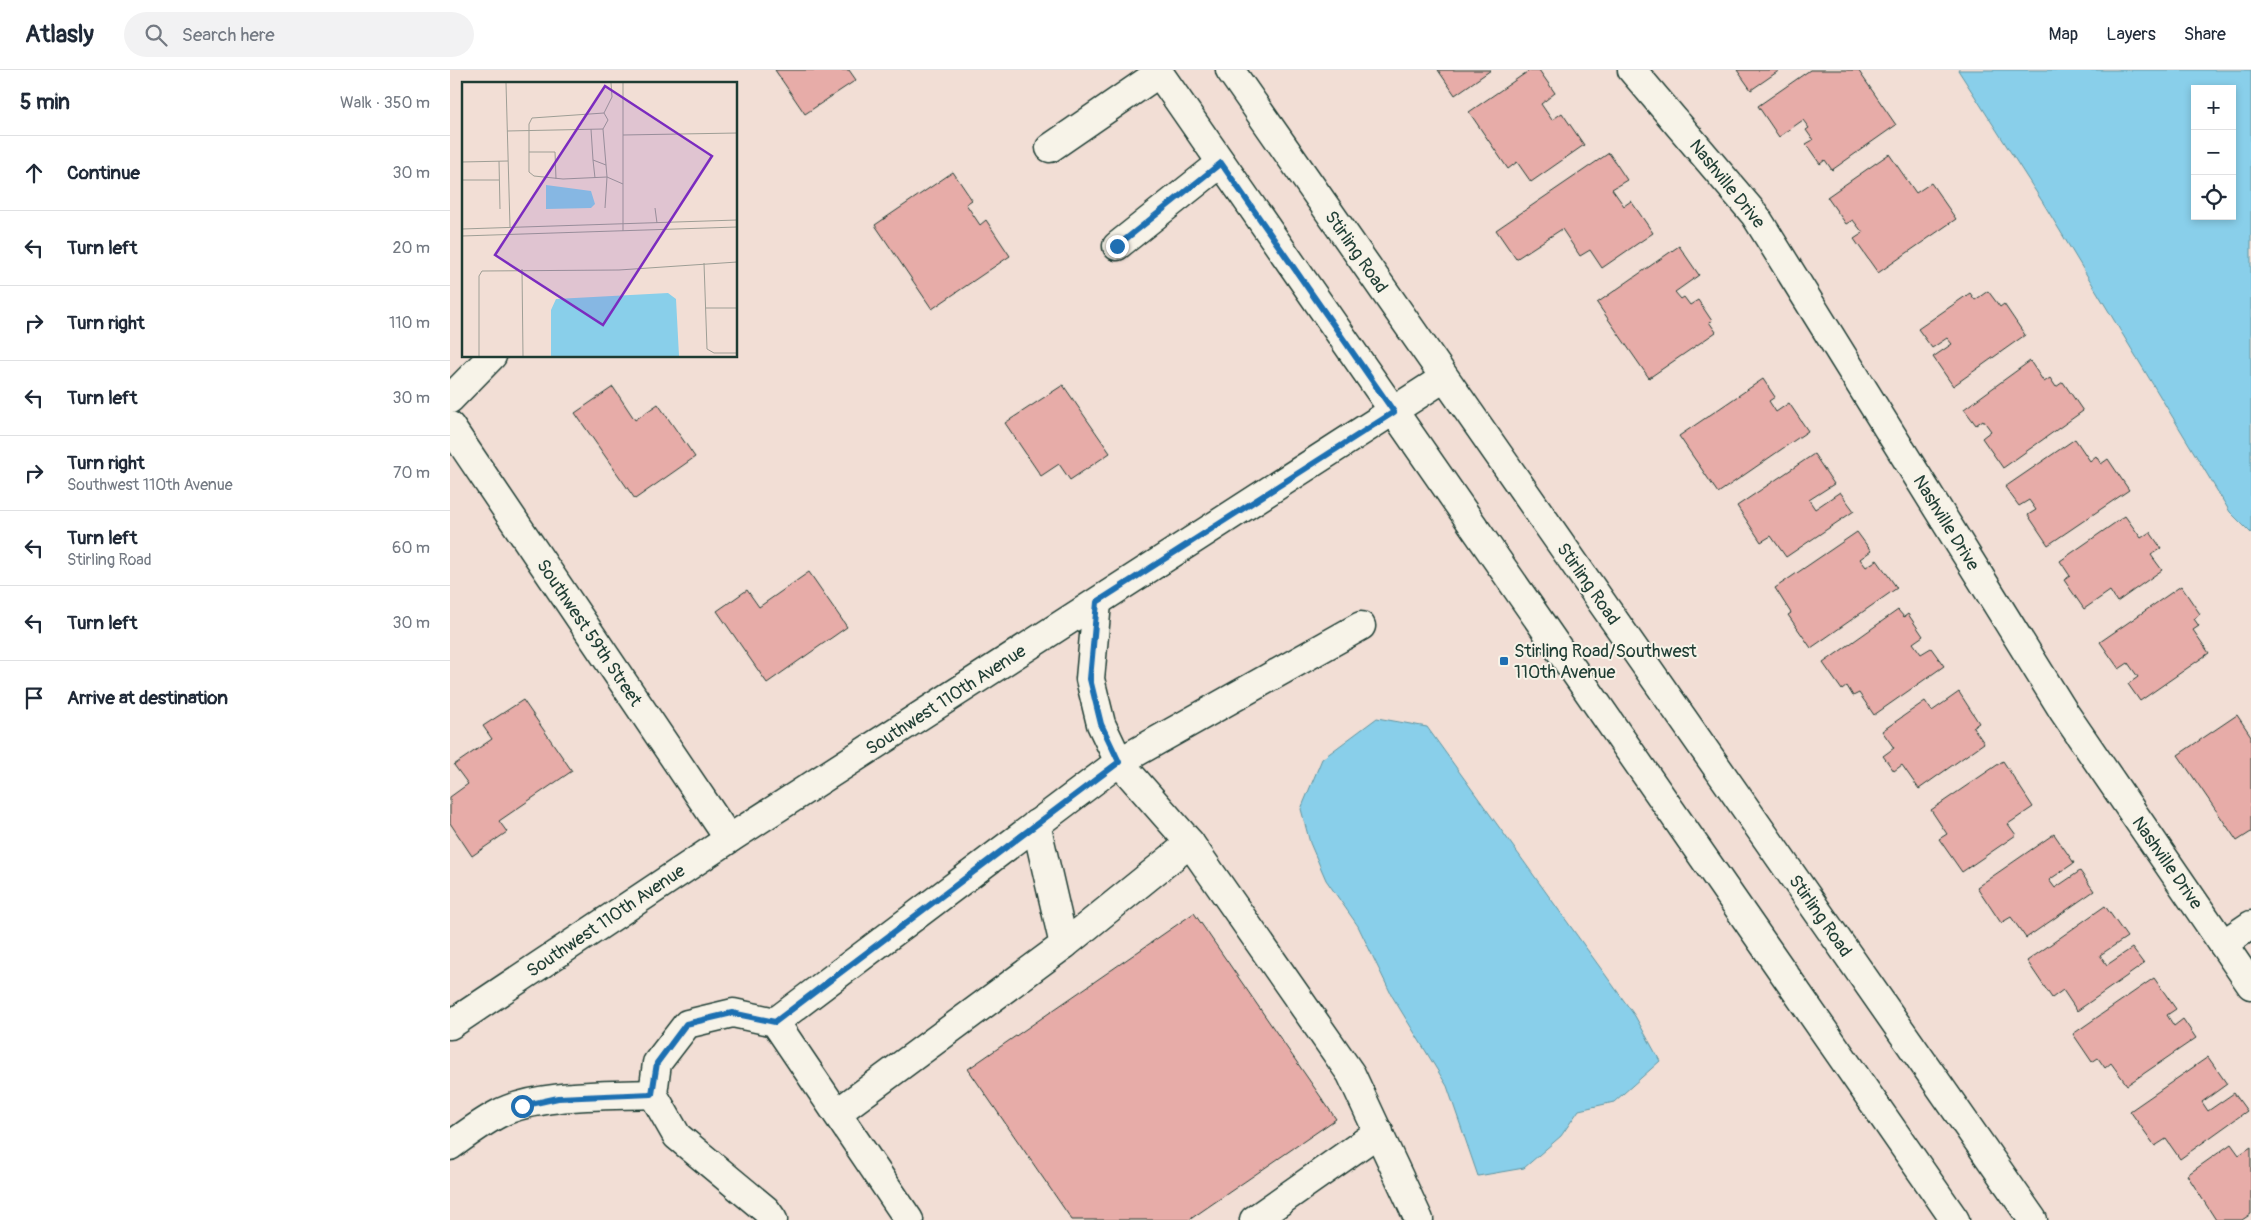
<!DOCTYPE html>
<html lang="en">
<head>
<meta charset="utf-8">
<style>
  body { margin:0; font-family:Pangolin,sans-serif; background:#f2f2f3; color:#1f2937 }
  .controls { position:absolute; right:15px; top:15px; display:grid; overflow:hidden; border-radius:0px; box-shadow:0 2px 8px #0003 }
  .controls button { width:45px; height:45px; display:grid; place-items:center; padding:0; border:0; border-bottom:1px solid #e0e1e3; background:#fff; color:#1f2937; font:25px sans-serif }
  .stop { position:absolute; width:15px; height:15px; margin:-11px; border:4px solid #1f6fb2; border-radius:50%; background:#fff }
  .stop.end { background:#1f6fb2; border-color:#fff; box-shadow:0 1px 5px #0008 }
  .list { margin:0; padding:0; list-style:none }
  h2 { display:flex; justify-content:space-between; align-items:center; height:65px; margin:0; padding:0 20px; font-size:21px }
  h2 small { font-size:16px; font-weight:400; color:#747a83 }
  .list li { display:grid; grid-template-columns:32px 1fr auto; gap:15px; align-items:center; box-sizing:border-box; height:75px; padding:0 20px; border-top:1px solid #e0e1e3 }
  .list b { display:block; font-size:19px; white-space:nowrap }
  .list p { margin:0; font-size:16px; white-space:nowrap; color:#747a83 }
  .list em { font-size:16px; font-style:normal; color:#747a83 }
  .icon { flex:none; width:28px; height:28px; fill:none; stroke:currentColor; stroke-width:2; stroke-linecap:round; stroke-linejoin:round }
  .map { position:relative; flex:none; width:1801px; height:1150px; overflow:hidden }
  header { display:flex; align-items:center; gap:30px; box-sizing:border-box; height:70px; padding:0 25px; background:#fff; border-bottom:1px solid #e0e1e3 }
  header strong { font-size:24px }
  nav { display:flex; gap:28px; margin-inline-start:auto; font-size:18px }
  .search { width:350px; height:45px; background:#f2f2f3; display:flex; align-items:center; gap:12px; box-sizing:border-box; padding:0 18px; border-radius:28px; color:#747a83; font-size:19px }
  main { display:flex }
  aside { flex:1; background:#fff }
  .map>svg:first-child { display:block }
  .water { fill:#89cfea; stroke:#5f95a1; fill-rule:evenodd }
  .building { fill:#e7aca8; stroke:#1f3d34 }
  .lines { fill:none; stroke-linecap:round; stroke-linejoin:round }
  .minor-casing { stroke:#1f3d34; stroke-width:31 }
  .major-casing { stroke:#1f3d34; stroke-width:31 }
  .minor { stroke:#f7f3e8; stroke-width:28 }
  .major { stroke:#f7f3e8; stroke-width:28 }
  .route { stroke:#1f6fb2; stroke-width:6 }
  .poi-dot { fill:#1f6fb2; stroke:#f7f3e8; stroke-width:2 }
  .labels { text-anchor:middle; dominant-baseline:central; stroke-width:4; stroke-linejoin:round; paint-order:stroke }
  .street-label { font-size:18px; fill:#1f3d34; stroke:#f7f3e8 }
  .poi-label { font-size:18px; fill:#1f3d34; stroke:#f7f3e8; text-anchor:start }
  .inset-road { fill:none; stroke:#9e9e95; stroke-width:1 }
  .view { fill:#7b2cbf; fill-opacity:0.15; stroke:#7b2cbf; stroke-width:2.5 }
  .inset-edge { fill:none; stroke:#1f3d34; stroke-width:2.5 }
</style>
</head>
<body>
<header>
<strong>Atlasly</strong>
<div class="search"><svg class="icon" aria-label="search" viewBox="0 0 24 24"><circle cx="10" cy="10" r="6"/><path d="M15 15l6 6"/></svg>Search here</div>
<nav><a>Map</a><a>Layers</a><a>Share</a></nav>
</header>
<main>
<aside>
<h2>5 min<small>Walk · 350 m</small></h2>
<ul class="list">
<li><svg class="icon" aria-label="ahead" viewBox="0 0 24 24"><path d="M12 20V5M6 11l6-6 6 6"/></svg><div><b>Continue</b></div><em>30 m</em></li>
<li><svg class="icon" aria-label="left" viewBox="0 0 24 24"><path d="M17 20v-9H6M10 6l-5 5 5 5"/></svg><div><b>Turn left</b></div><em>20 m</em></li>
<li><svg class="icon" aria-label="right" viewBox="0 0 24 24"><path d="M7 20v-9h11M14 6l5 5-5 5"/></svg><div><b>Turn right</b></div><em>110 m</em></li>
<li><svg class="icon" aria-label="left" viewBox="0 0 24 24"><path d="M17 20v-9H6M10 6l-5 5 5 5"/></svg><div><b>Turn left</b></div><em>30 m</em></li>
<li><svg class="icon" aria-label="right" viewBox="0 0 24 24"><path d="M7 20v-9h11M14 6l5 5-5 5"/></svg><div><b>Turn right</b><p>Southwest 110th Avenue</p></div><em>70 m</em></li>
<li><svg class="icon" aria-label="left" viewBox="0 0 24 24"><path d="M17 20v-9H6M10 6l-5 5 5 5"/></svg><div><b>Turn left</b><p>Stirling Road</p></div><em>60 m</em></li>
<li><svg class="icon" aria-label="left" viewBox="0 0 24 24"><path d="M17 20v-9H6M10 6l-5 5 5 5"/></svg><div><b>Turn left</b></div><em>30 m</em></li>
<li><svg class="icon" aria-label="arrive" viewBox="0 0 24 24"><path d="M6 21V4h12l-3 4 3 4H6"/></svg><div><b>Arrive at destination</b></div></li>
</ul>
</aside>
<div class="map">
<svg width="1801" height="1150" viewBox="0 0 1801 1150">
  <rect width="100%" height="100%" fill="#f2ded5"/>
  <filter id="ink" filterUnits="userSpaceOnUse"><feTurbulence type="fractalNoise" baseFrequency=".02" numOctaves="2"/><feDisplacementMap in="SourceGraphic" scale="10" xChannelSelector="R" yChannelSelector="G"/><feConvolveMatrix kernelMatrix="1 2 1 2 8 2 1 2 1" color-interpolation-filters="sRGB"/></filter>
  <g filter="url(#ink)">
    <!-- water -->
    <g class="water">
      <path d="M1508,0H1801V463L1780,442L1592,131ZM1745,19H1782V146H1745Z"/>
      <polygon points="927,648 977,657 1185,946 1210,991 1164,1032 1129,1040 1111,1066 1074,1098 1028,1106 997,1016 942,926 908,856 876,810 860,773 851,739 872,689"/>
    </g>
    <!-- building -->
    <g class="building">
      <polygon points="325,0 399,0 406,10 355,44"/>
      <polygon points="988,0 1041,0 1005,25"/>
      <polygon points="1080,0 1089,0 1105,23 1091,34 1102,50 1112,43 1134,75 1081,112 1067,92 1058,99 1019,42"/>
      <polygon points="1287,0 1330,0 1301,20"/>
      <polygon points="1360,0 1408,0 1446,55 1382,100 1375,90 1370,94 1356,74 1363,70 1356,60 1359,58 1353,50 1329,67 1308,36"/>
      <polygon points="1159,83 1177,110 1162,119 1174,136 1181,131 1203,163 1152,198 1140,180 1130,186 1112,159 1066,189 1046,160"/>
      <polygon points="1439,84 1466,123 1481,113 1506,149 1428,203 1404,169 1413,163 1403,150 1396,154 1377,127"/>
      <polygon points="503,102 522,130 516,134 530,155 536,150 560,186 482,239 425,155"/>
      <polygon points="1229,176 1249,205 1225,222 1231,229 1234,227 1240,235 1248,230 1262,251 1259,252 1266,262 1199,308 1147,233"/>
      <polygon points="1538,221 1550,237 1554,234 1575,265 1503,316 1483,287 1502,274 1497,268 1482,278 1468,259 1520,223 1525,230"/>
      <polygon points="1580,291 1594,312 1600,308 1606,317 1613,312 1633,341 1553,398 1532,368 1541,361 1533,350 1526,355 1514,339"/>
      <polygon points="1313,309 1325,327 1319,331 1326,342 1339,333 1358,361 1268,423 1229,366"/>
      <polygon points="613,315 660,383 620,410 609,394 591,406 555,353"/>
      <polygon points="163,317 185,350 208,334 245,387 185,429 125,343"/>
      <polygon points="1625,369 1640,391 1646,386 1651,394 1658,389 1679,420 1598,475 1578,445 1586,440 1579,430 1569,436 1555,417"/>
      <polygon points="1364,384 1384,414 1359,430 1365,439 1390,422 1404,441 1336,487 1321,466 1311,472 1287,436"/>
      <polygon points="1675,446 1691,468 1700,462 1711,478 1701,485 1712,500 1667,532 1660,521 1634,539 1614,510 1620,506 1610,491"/>
      <polygon points="1407,462 1421,481 1410,489 1416,497 1427,490 1447,518 1361,578 1338,545 1341,543 1325,518"/>
      <polygon points="359,502 397,557 317,613 267,541 297,520 309,537"/>
      <polygon points="1731,516 1750,544 1744,549 1749,556 1743,560 1759,583 1690,631 1678,614 1688,607 1678,593 1669,599 1650,572"/>
      <polygon points="1448,540 1454,547 1458,544 1473,566 1463,573 1471,584 1481,578 1494,596 1424,645 1409,623 1403,626 1397,616 1392,620 1373,593"/>
      <polygon points="1509,622 1529,653 1523,657 1534,673 1469,719 1452,695 1444,701 1433,686 1444,678 1432,661 1475,631 1482,641"/>
      <polygon points="73,630 122,701 49,751 57,762 22,786 0,753 0,727 18,714 4,695 42,669 33,656"/>
      <polygon points="1787,645 1801,666 1801,762 1787,771 1728,685"/>
      <polygon points="1553,691 1583,737 1558,754 1566,765 1512,802 1489,769 1497,764 1481,740"/>
      <polygon points="1604,764 1624,793 1599,810 1605,818 1630,801 1644,821 1576,868 1561,847 1551,853 1527,817"/>
      <polygon points="1655,836 1677,867 1650,885 1657,895 1682,878 1694,894 1627,941 1613,920 1602,928 1577,891"/>
      <polygon points="744,843 886,1049 739,1150 622,1150 518,999"/>
      <polygon points="1704,908 1726,939 1717,945 1724,956 1733,949 1746,968 1677,1015 1661,993 1655,998 1648,988 1642,992 1623,964"/>
      <polygon points="1758,987 1777,1014 1752,1032 1758,1041 1784,1023 1797,1041 1730,1089 1716,1069 1705,1076 1680,1041"/>
      <polygon points="1781,1074 1789,1085 1801,1077 1801,1144 1792,1150 1766,1150 1737,1105"/>
    </g>
    <g class="lines">
      <defs>
        <g id="minor">
          <polyline points="1182,0 1305,145 1614,642 1801,915"/>
          <polyline points="600,78 709,3"/>
          <polyline points="667,176 771,93"/>
          <polyline points="0,329 42,286"/>
          <polyline points="0,356 279,769"/>
          <polyline points="647,533 640,609 651,654 669,692 740,773 901,1004 969,1150"/>
          <polyline points="1773,874 1801,855"/>
          <polyline points="614,875 740,773"/>
          <polyline points="325,952 669,692 911,556"/>
          <polyline points="0,955 279,769 994,308"/>
          <polyline points="387,1043 614,875 586,754"/>
          <path d="M0,1076C15,1065 31,1053 48,1044C88,1023 157,1026 203,1024"/>
          <polyline points="323,1150 316,1140 227,1066 203,1024 207,993 237,954 283,943 325,952 459,1150"/>
          <polyline points="804,1150 929,1062"/>
        </g>
        <g id="major">
          <polyline points="707,0 1505,1150"/>
          <polyline points="780,0 1583,1150"/>
        </g>
      </defs>
      <!-- minor casing -->
      <use href="#minor" class="minor-casing"/>
      <!-- major casing -->
      <use href="#major" class="major-casing"/>
      <!-- minor -->
      <use href="#minor" class="minor"/>
      <!-- major -->
      <use href="#major" class="major"/>
    </g>
  </g>
  <g class="lines" filter="url(#ink)">
    <!-- route -->
    <polyline class="route" points="72,1036 108,1028 202,1024 207,993 236,954 282,943 325,952 669,692 651,654 640,609 647,532 944,342 771,93 667,176"/>
  </g>
  <!-- markers -->
  <rect class="poi-dot" x="1049" y="586" width="10" height="10" rx="2.5"/>
  <g class="labels">
    <!-- street labels -->
    <g class="street-label">
      <text transform="translate(1277 114) rotate(51)">Nashville Drive</text>
      <text transform="translate(906 182) rotate(55)">Stirling Road</text>
      <text transform="translate(1496 453) rotate(58)">Nashville Drive</text>
      <text transform="translate(1138 514) rotate(55)">Stirling Road</text>
      <text transform="translate(139 563) rotate(56)">Southwest 59th Street</text>
      <text transform="translate(496 630) rotate(-33)">Southwest 110th Avenue</text>
      <text transform="translate(1717 793) rotate(55)">Nashville Drive</text>
      <text transform="translate(1370 846) rotate(55)">Stirling Road</text>
      <text transform="translate(156 851) rotate(-34)">Southwest 110th Avenue</text>
    </g>
    <!-- poi labels -->
    <g class="poi-label">
      <text x="1064" y="581">Stirling Road/Southwest<tspan x="1064" dy="21">110th Avenue</tspan></text>
    </g>
  </g>
  <!-- overview -->
  <g transform="translate(12 12)">
    <rect width="275" height="275" fill="#f2ded5"/>
    <path d="M84,103L129,109L133,122L129,126L84,127ZM206,211L214,217L217,274H89V228L94,217Z" fill="#89cfea"/>
    <path class="inset-road" d="M44,1L48,145M161,1V149M142,31L70,36L67,42V90L72,94L101,97L145,95L161,102M142,31L146,38L141,47L145,95L143,126M142,31L150,15L149,1M129,47L131,78L144,83M45,49L141,47M161,53L275,51M67,70H93L94,97M131,78L133,96M37,79L38,127M0,80L46,79M0,98H37M193,126L195,141M275,138V120M0,147L275,138M0,154L275,145M242,181L245,267L252,271H275M60,187L61,274M243,226H275M17,274V194L20,189L157,188L275,180"/>
    <path class="view" d="M143,4L250,74L141,243L33,173Z"/>
    <rect width="275" height="275" class="inset-edge"/>
  </g>
</svg>
<div class="controls">
<button>+</button>
<button>−</button>
<button><svg class="icon" aria-label="locate" viewBox="0 0 24 24"><circle cx="12" cy="12" r="6"/><path d="M12 2v4M12 18v4M2 12h4M18 12h4"/></svg></button>
</div>
<div class="stop" style="left:72px;top:1036px"></div>
<div class="stop end" style="left:667px;top:176px"></div>
</div>
</main>
</body>
</html>
